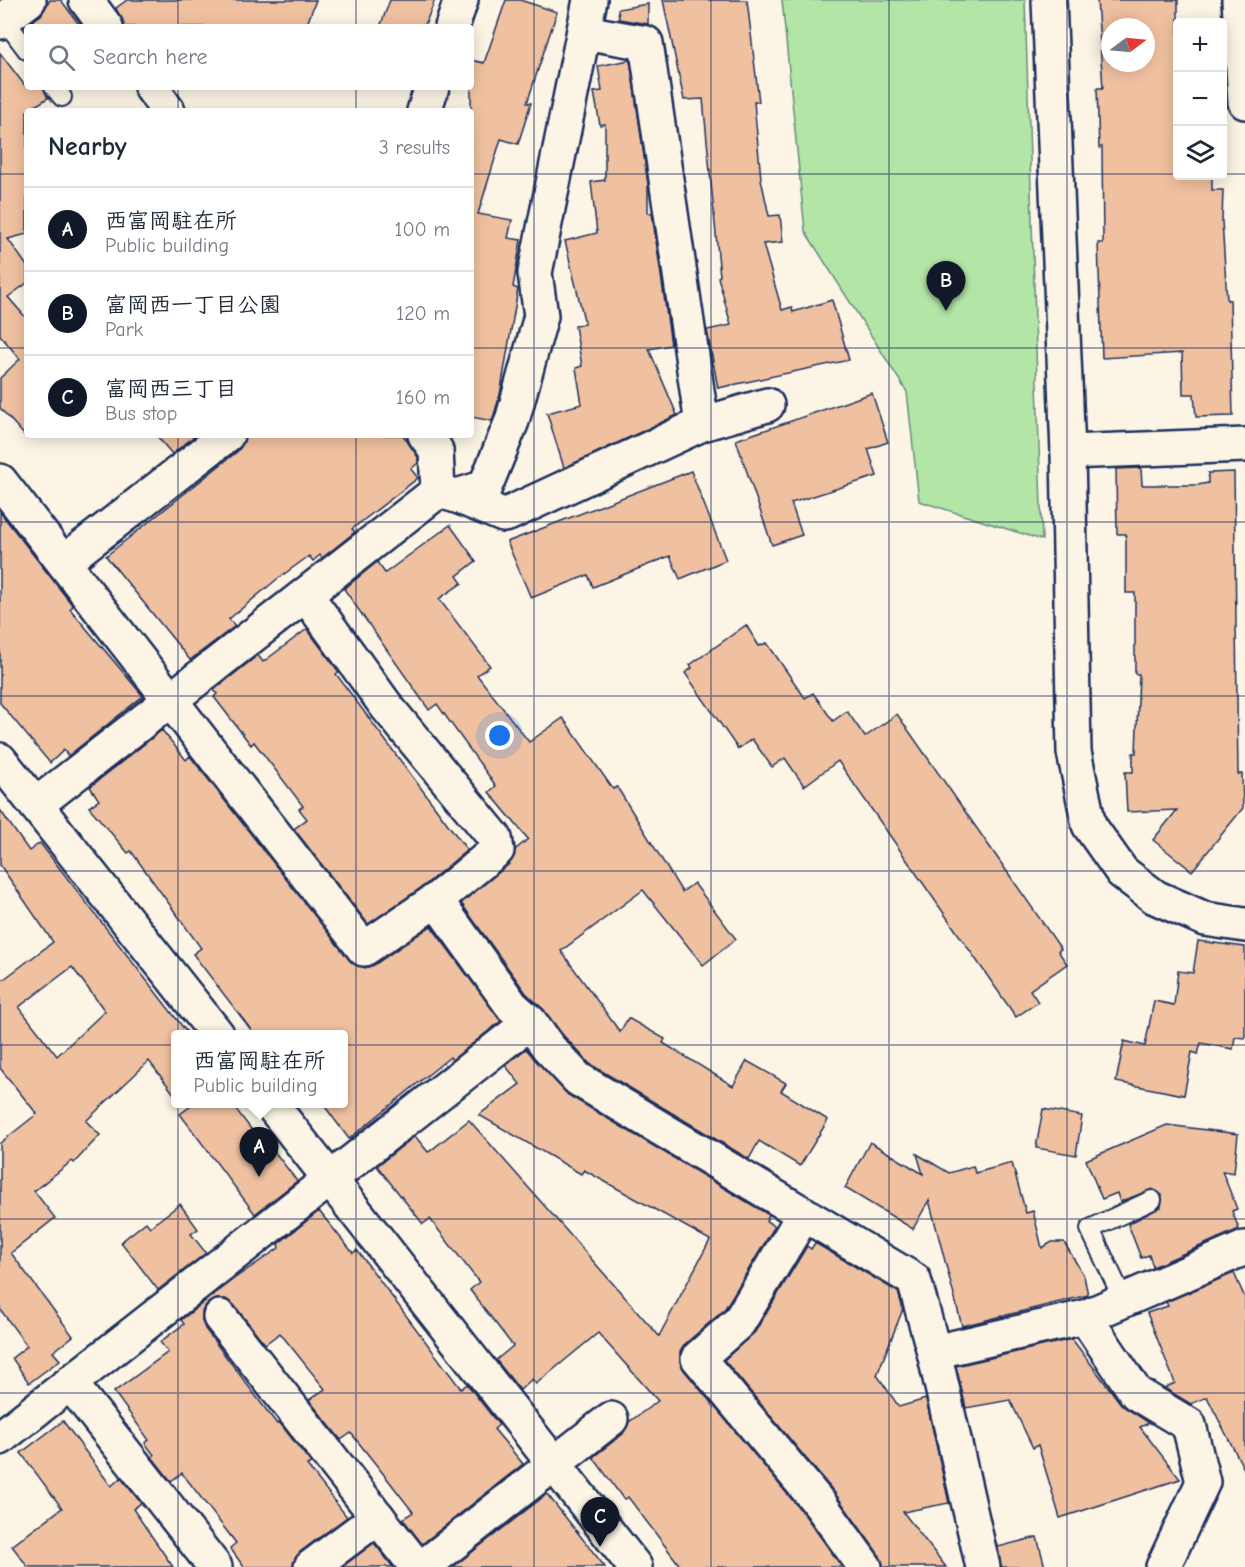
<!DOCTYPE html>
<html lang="en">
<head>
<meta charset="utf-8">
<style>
  body { margin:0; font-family:"Comic Neue","Klee One",sans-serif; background:#f6f6f7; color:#1f2937 }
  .controls { position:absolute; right:18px; top:18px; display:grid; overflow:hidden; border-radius:6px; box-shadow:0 3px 15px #0003 }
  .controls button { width:54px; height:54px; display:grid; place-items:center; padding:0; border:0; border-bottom:2px solid #e0e1e3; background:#fff; color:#1f2937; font:30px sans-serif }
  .compass { position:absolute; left:1101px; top:18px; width:54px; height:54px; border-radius:50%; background:#fff; box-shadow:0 3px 15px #0003; rotate:74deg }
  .you { position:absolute; left:500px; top:736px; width:21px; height:21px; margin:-15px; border:4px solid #fff; border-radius:50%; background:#1a73e8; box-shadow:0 0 0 9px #1a73e833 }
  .badge { display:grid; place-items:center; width:39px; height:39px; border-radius:50%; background:#111827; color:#fff; font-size:20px; font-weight:700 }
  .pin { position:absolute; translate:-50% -50px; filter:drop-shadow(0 2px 3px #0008) }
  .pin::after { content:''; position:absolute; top:32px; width:21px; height:18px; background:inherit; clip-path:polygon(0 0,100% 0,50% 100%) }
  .popup { position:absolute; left:171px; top:1030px; width:177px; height:78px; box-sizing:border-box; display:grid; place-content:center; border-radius:6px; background:#fff; filter:drop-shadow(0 2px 4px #0005); font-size:20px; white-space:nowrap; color:#747a83 }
  .popup b { font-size:22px; color:#1f2937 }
  .popup::after { content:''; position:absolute; left:50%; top:100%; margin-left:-12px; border:12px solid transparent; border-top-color:#fff }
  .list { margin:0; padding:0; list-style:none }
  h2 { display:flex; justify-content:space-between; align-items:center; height:78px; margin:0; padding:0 24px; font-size:26px }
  h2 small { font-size:20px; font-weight:400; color:#747a83 }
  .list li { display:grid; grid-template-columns:39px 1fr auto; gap:18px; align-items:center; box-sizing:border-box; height:84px; padding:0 24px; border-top:2px solid #e0e1e3 }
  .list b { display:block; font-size:22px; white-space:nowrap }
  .list p { margin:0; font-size:20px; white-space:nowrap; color:#747a83 }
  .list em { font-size:20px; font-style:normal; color:#747a83 }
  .icon { flex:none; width:33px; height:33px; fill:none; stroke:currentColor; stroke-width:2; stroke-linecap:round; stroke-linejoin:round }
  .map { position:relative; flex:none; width:1245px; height:1567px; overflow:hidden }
  .search { position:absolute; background:#fff; box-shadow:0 3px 15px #0003; left:24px; top:24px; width:450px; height:66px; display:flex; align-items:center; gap:15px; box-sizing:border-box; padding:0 21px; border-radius:6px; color:#747a83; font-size:22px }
  .panel { position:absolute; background:#fff; box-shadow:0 3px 15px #0003; left:24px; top:108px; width:450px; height:330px; border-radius:6px }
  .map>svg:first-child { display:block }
  .green { fill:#b3e5a6; stroke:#678a82; stroke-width:1.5 }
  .building { fill:#f0c1a0; stroke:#1b2f5e; stroke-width:1.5; fill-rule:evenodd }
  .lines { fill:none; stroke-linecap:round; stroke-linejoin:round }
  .lane-casing { stroke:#1b2f5e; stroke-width:22 }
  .street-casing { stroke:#1b2f5e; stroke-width:38 }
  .lane { stroke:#fcf5e5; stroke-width:18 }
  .street { stroke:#fcf5e5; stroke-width:33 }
  .grid { fill:none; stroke:#1b2f5e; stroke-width:1.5; stroke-opacity:0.55 }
</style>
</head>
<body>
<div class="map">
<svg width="1245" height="1567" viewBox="0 0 1245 1567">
  <rect width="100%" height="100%" fill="#fcf5e5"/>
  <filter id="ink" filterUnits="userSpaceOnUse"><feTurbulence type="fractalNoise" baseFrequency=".0167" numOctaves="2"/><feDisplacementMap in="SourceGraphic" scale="12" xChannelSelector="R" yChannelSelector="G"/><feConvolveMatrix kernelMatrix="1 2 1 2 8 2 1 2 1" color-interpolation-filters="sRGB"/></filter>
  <g filter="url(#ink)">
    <!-- green -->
    <polygon class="green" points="782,0 1025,0 1042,540 919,501 907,392 805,231"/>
    <!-- building -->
    <g class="building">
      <polygon points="50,0 61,0 81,27 24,27 41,15"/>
      <polygon points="127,0 316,0 306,27 124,27 116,8"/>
      <polygon points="390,0 435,0 424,27 380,27"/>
      <polygon points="506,0 520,0 557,12 527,103 531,103 518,144 501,139 478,214 512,220 508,238 521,240 513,287 518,289 500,395 492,421 471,417 471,60 484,63"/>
      <polygon points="663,0 747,0 759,102 754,102 761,179 769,216 780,215 783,242 763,244 782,310 792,307 793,312 832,300 849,360 718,388 707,330 731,325 718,277 720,276 703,99 684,100"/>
      <path d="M1097,0H1178V176L1212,177V190H1223L1222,221L1227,300H1230L1233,416L1196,417L1194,394H1183L1182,353L1102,358L1098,243H1103L1102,147L1099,148L1097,88H1103ZM1110,27H1146V63H1110Z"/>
      <polygon points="648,4 648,24 619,19 618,9"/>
      <polygon points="0,53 26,87 43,87 48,98 27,111 27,234 8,239 27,266 27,283 8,297 27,319 27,438 0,408 0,378 20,359 0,335"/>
      <polygon points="630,60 648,184 648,213 652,213 671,345 649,349 677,415 564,468 547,413 582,404 576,368 582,366 575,326 585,324 565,241 597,233 591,182 605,180 605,124 600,125 594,92 602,91 598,66"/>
      <polygon points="872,393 888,442 868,449 877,476 791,503 802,535 772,545 736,440"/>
      <polygon points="156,435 196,435 172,454"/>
      <polygon points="245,435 403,435 418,457 418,463 411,469 418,478 352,529 355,532 322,558 320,555 313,561 309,556 276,580 229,619 235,626 190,660 106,556 239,450"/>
      <polygon points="1141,468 1142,485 1197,485 1208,483 1208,473 1234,472 1238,774 1242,774 1243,808 1192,871 1153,840 1177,810 1127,812 1125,772 1133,772 1133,753 1136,753 1139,674 1135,674 1135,593 1126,593 1126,534 1117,534 1116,469"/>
      <polygon points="691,471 726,560 680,579 670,556 593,587 588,575 531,598 507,542"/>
      <polygon points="0,512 73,606 70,609 143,696 68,756 64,750 50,763 0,703"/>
      <polygon points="450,525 476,561 457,576 462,583 439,599 490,666 477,675 529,742 563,718 613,789 617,787 682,892 694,883 736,939 703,965 643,890 561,951 620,1032 628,1018 665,1039 663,1043 733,1086 747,1061 786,1083 781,1091 828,1120 800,1166 759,1141 749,1159 590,1064 563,1035 544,1010 526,993 461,903 509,864 515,850 528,839 489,792 496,786 437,704 429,710 344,589 377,562 385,573"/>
      <polygon points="746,625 759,646 767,643 805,698 813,693 833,721 847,711 865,737 897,714 1061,949 1058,951 1067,964 1030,990 1038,1002 1016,1017 838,761 804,786 785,758 772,767 752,739 738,749 685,673 692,668 690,665"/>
      <polygon points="307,629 339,672 336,674 467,850 425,885 368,924 294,829 307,819 299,809 303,806 254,742 251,745 214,697 217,694 214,690 258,655 263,662"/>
      <polygon points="162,730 186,760 190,756 350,961 365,968 374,965 431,926 501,1021 452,1060 450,1057 349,1139 323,1104 343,1104 343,1035 255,1035 193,954 201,948 131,851 128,853 89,807 99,800 90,787"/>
      <path d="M0,810L29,851L40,843L189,1035H175V1095L149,1061L86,1121L100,1135L74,1163L72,1161L34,1191L55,1218L11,1253L73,1336L53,1352L60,1360L29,1383L12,1358L27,1346L0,1309V1143L37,1114L0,1068V982L53,942L0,865ZM72,967L105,1011L57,1056L19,1007Z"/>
      <polygon points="1198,941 1245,947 1245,1038 1235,1037 1233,1049 1201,1043 1198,1054 1192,1052 1184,1095 1116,1082 1124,1041 1145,1046 1154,1001 1174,1005 1178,971 1193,973"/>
      <polygon points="526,1049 568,1095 769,1215 766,1221 775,1226 724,1310 685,1344 680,1352 680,1362 684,1370 804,1514 842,1567 681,1567 628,1497 624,1500 593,1457 623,1434 629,1422 658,1401 598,1333 536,1384 532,1379 520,1390 496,1360 513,1346 470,1290 479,1282 430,1219 423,1224 377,1166 415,1136 428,1152 430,1151 469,1120 659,1336 710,1240 584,1170 581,1174 479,1115 520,1084 505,1065"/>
      <polygon points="194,1104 232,1104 270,1154 274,1151 297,1181 255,1214 180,1114"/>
      <polygon points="1043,1109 1082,1116 1076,1155 1036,1148"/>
      <polygon points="1167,1125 1238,1134 1234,1173 1222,1171 1237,1209 1232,1211 1239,1229 1153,1267 1149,1255 1141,1258 1128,1224 1161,1207 1162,1195 1152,1189 1120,1202 1117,1193 1102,1199 1086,1160"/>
      <polygon points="870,1142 923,1174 917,1154 949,1173 973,1166 975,1173 1012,1163 1026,1213 1033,1211 1042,1248 1052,1242 1064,1242 1084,1276 1088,1295 962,1326 929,1200 913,1229 845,1188"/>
      <polygon points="180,1204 198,1229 191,1234 206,1253 158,1290 121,1242 146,1222 150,1227"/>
      <polygon points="319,1211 353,1253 357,1250 461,1389 467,1384 499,1425 494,1429 523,1464 422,1544 403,1519 413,1512 389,1481 351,1433 341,1440 309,1400 325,1389 280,1333 265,1344 234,1305 226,1299 217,1299 208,1303 202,1311 202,1320 205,1329 277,1424 279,1422 311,1463 307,1465 347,1517 300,1552 293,1567 244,1567 230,1548 236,1543 182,1473 171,1481 152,1457 154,1455 145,1443 149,1440 114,1392 168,1352 160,1342 184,1324 181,1320 235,1278 279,1248 278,1244"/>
      <polygon points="815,1243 898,1292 903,1309 877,1375 899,1407 926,1399 949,1503 903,1512 946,1567 883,1567 880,1556 834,1492 724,1360 755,1332 807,1246 811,1249"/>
      <polygon points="1234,1273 1245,1298 1245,1471 1207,1397 1191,1404 1164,1388 1175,1383 1147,1313 1168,1306 1166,1302"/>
      <polygon points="1072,1339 1121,1404 1149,1423 1140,1427 1180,1479 1060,1518 1038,1445 1033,1448 1010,1400 966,1408 956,1366"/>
      <polygon points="63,1421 111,1486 121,1478 141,1503 133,1509 173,1567 28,1567 12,1546 62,1508 21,1453"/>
      <polygon points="547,1494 605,1567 453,1567"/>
      <polygon points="1037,1537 1045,1567 1001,1567 998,1547"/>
      <polygon points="374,1543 393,1567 342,1567"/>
    </g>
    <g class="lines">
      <defs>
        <g id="lane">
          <polyline points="4,19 27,50"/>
          <polyline points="54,87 62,97"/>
          <polyline points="1123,1299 1090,1229 1152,1200"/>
        </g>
        <g id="street">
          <polyline points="86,0 106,27"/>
          <polyline points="1049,0 1068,452 1074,752 1089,825 1122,872 1155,897 1205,919 1245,925"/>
          <polyline points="1239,0 1245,102"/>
          <polyline points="0,22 29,0"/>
          <polyline points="452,27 461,0"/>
          <polyline points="584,32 646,43 702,424"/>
          <polyline points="151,87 168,111"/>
          <polyline points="424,111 432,87"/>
          <polyline points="425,435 436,450 438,491 457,496 485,487 512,421 541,316 535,273 590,0"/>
          <polyline points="1068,452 1245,445"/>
          <polyline points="0,481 364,949 436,900 512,1006 530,1022 548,1047 578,1079 914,1280 934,1352 983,1567"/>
          <polyline points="457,496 503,515 508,514 702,424 767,405"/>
          <polyline points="65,561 227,435"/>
          <polyline points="306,595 387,707 495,838 497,850 436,900"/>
          <polyline points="0,760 217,1034"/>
          <polyline points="37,804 438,491"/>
          <polyline points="271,1104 635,1567"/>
          <polyline points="804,1214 739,1322 698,1358 819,1503 865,1567"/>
          <polyline points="220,1317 417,1567"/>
          <polyline points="1085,1317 1136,1393 1189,1425 1203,1482 1163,1567"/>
          <polyline points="934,1352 1085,1317 1245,1248"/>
          <polyline points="70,1383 215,1567"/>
          <polyline points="0,1438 530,1022"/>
          <polyline points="311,1567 378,1517"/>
          <polyline points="423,1567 611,1419"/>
        </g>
      </defs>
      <!-- lane casing -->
      <use href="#lane" class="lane-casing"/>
      <!-- street casing -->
      <use href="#street" class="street-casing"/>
      <!-- lane -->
      <use href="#lane" class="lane"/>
      <!-- street -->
      <use href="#street" class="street"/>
    </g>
  </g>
  <!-- grid -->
  <path class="grid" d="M178,0V27M356,0V27M534,0V1567M711,0V1567M889,0V1567M1067,0V1567M178,87V111M356,87V111M0,174H27M471,174H1178M1222,174H1245M0,348H27M471,348H1245M178,435V1567M356,435V1567M0,522H1245M0,696H1245M0,871H1245M0,1045H1245M0,1219H1245M0,1393H1245"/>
</svg>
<div class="controls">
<button>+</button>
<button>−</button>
<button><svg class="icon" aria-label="layers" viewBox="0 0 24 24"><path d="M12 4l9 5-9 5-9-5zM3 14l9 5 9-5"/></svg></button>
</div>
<svg class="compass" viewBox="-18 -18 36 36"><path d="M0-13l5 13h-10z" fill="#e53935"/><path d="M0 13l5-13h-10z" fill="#747a83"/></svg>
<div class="you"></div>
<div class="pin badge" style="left:259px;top:1177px">A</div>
<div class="popup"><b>西富岡駐在所</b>Public building</div>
<div class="pin badge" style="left:946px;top:311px">B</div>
<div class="pin badge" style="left:600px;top:1547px">C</div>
<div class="search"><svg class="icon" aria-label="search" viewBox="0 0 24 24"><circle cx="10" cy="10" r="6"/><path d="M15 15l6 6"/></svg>Search here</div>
<section class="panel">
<h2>Nearby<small>3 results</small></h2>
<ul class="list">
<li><span class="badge">A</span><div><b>西富岡駐在所</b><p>Public building</p></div><em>100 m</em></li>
<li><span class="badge">B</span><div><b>富岡西一丁目公園</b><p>Park</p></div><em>120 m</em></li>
<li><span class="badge">C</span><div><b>富岡西三丁目</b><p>Bus stop</p></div><em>160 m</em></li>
</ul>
</section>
</div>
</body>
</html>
